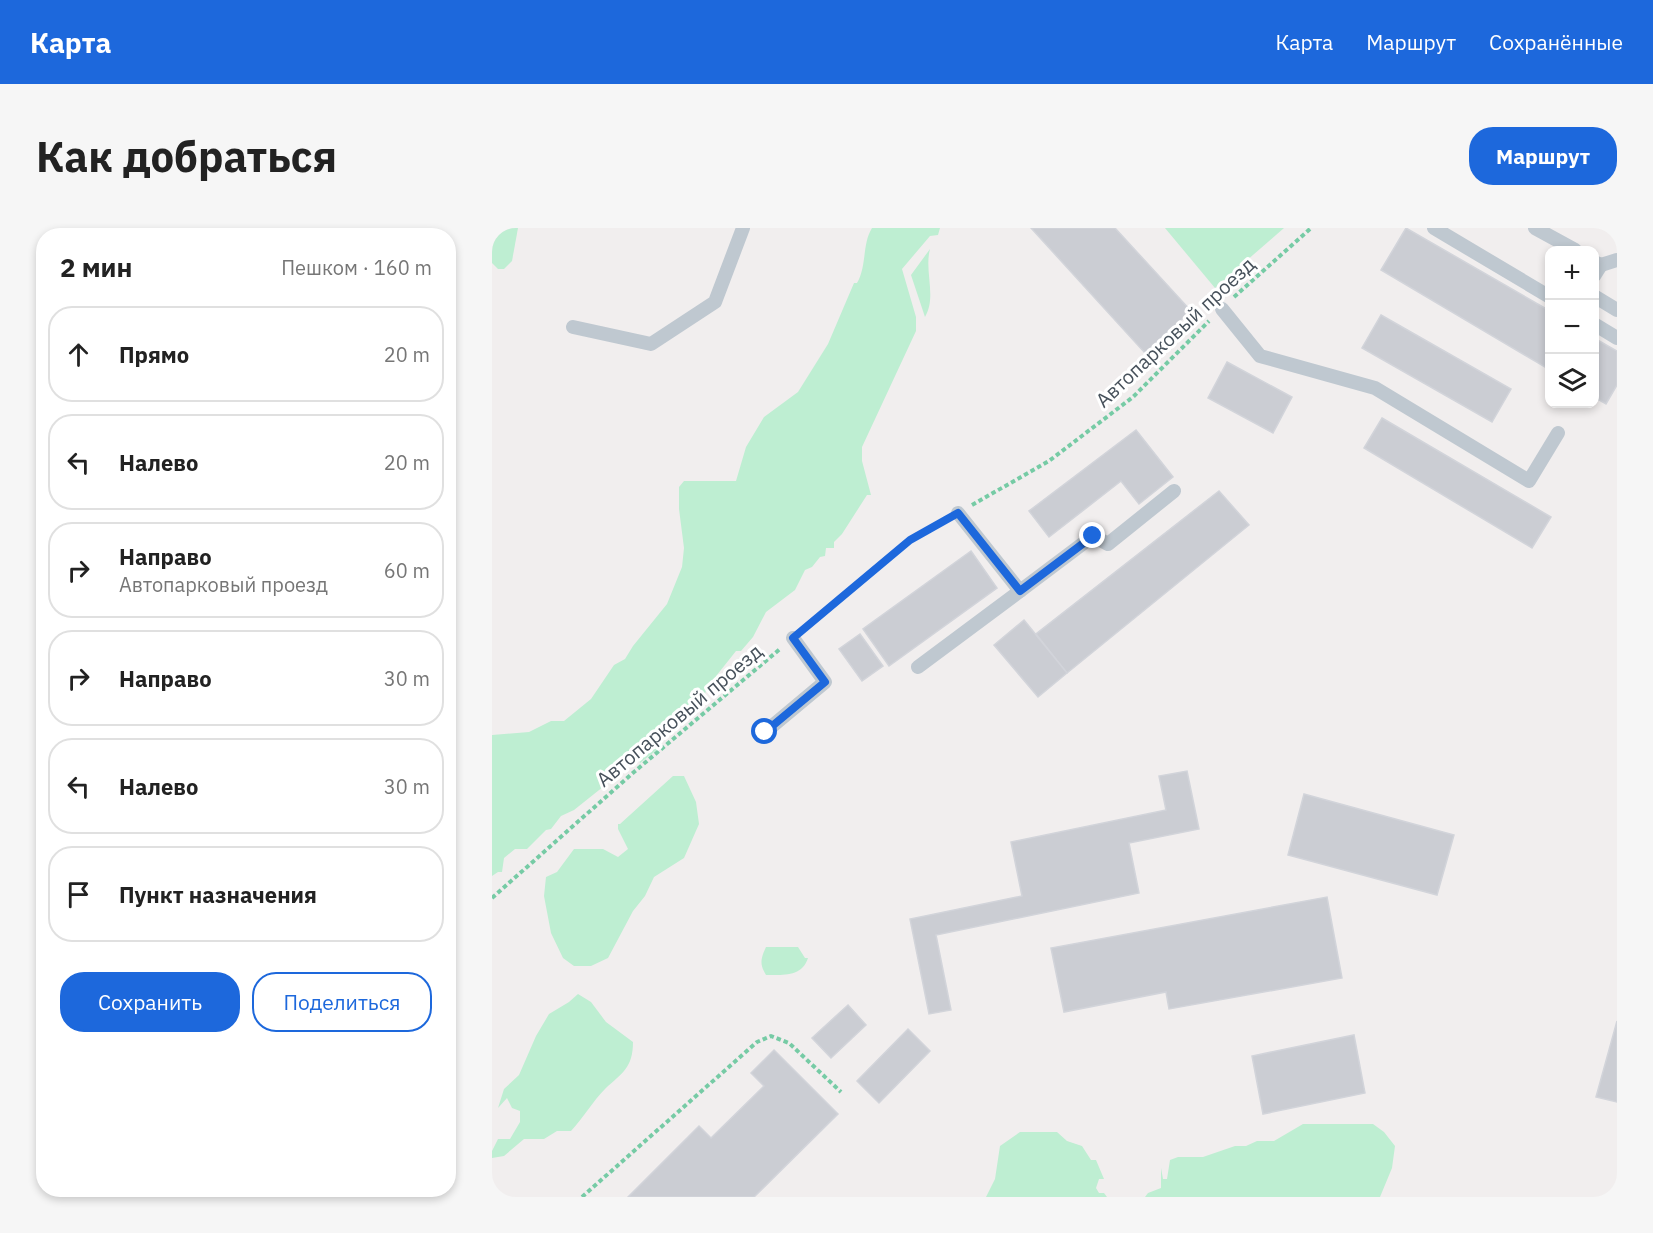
<!DOCTYPE html>
<html lang="ru">
<head>
<meta charset="utf-8">
<style>
  body { margin:0; font-family:"IBM Plex Sans",sans-serif; background:#f6f6f6; color:#222 }
  .controls { position:absolute; right:18px; top:18px; display:grid; overflow:hidden; border-radius:12px; box-shadow:0 3px 9px #0003 }
  .controls button { width:54px; height:54px; display:grid; place-items:center; padding:0; border:0; border-bottom:2px solid #e0e0e0; background:#fff; color:#222; font:30px sans-serif }
  .stop { position:absolute; width:18px; height:18px; margin:-14px; border:4px solid #1d68dc; border-radius:50%; background:#fff }
  .stop.end { background:#1d68dc; border-color:#fff; box-shadow:0 2px 6px #0008 }
  .list { margin:0; padding:0; list-style:none }
  h2 { display:flex; justify-content:space-between; align-items:center; height:78px; margin:0; padding:0 24px; font-size:26px }
  h2 small { font-size:20px; font-weight:400; color:#767676 }
  .list li { display:grid; grid-template-columns:39px 1fr auto; gap:18px; align-items:center; box-sizing:border-box; height:96px; margin:0 12px 12px; padding:0 12px; border:2px solid #e0e0e0; border-radius:24px }
  .list b { display:block; font-size:22px; white-space:nowrap }
  .list p { margin:0; font-size:20px; white-space:nowrap; color:#767676 }
  .list em { font-size:20px; font-style:normal; color:#767676 }
  .actions { display:flex; gap:12px; padding:18px 24px }
  .actions a { flex:1; padding:14px 0; border:2px solid #1d68dc; border-radius:24px; text-align:center; font-size:21px; color:#1d68dc }
  .actions .main { background:#1d68dc; color:#fff }
  .icon { flex:none; width:33px; height:33px; fill:none; stroke:currentColor; stroke-width:2; stroke-linecap:round; stroke-linejoin:round }
  .map { position:relative; flex:none; width:1125px; height:969px; overflow:hidden; border-radius:24px }
  header { display:flex; align-items:center; gap:36px; box-sizing:border-box; height:84px; padding:0 30px; background:#1d68dc; color:#fff }
  header strong { font-size:28px }
  nav { display:flex; gap:33px; margin-inline-start:auto; font-size:21px }
  .intro { display:flex; align-items:center; justify-content:space-between; box-sizing:border-box; height:144px; padding:0 36px }
  h1 { margin:0; font-size:42px }
  .button { padding:15px 27px; border-radius:24px; background:#1d68dc; color:#fff; font-size:21px; font-weight:700 }
  main { display:flex; gap:36px; padding:0 36px }
  aside { flex:1; background:#fff; border-radius:24px; box-shadow:0 3px 9px #0003 }
  .map>svg:first-child { display:block }
  .green { fill:#beeed2 }
  .building { fill:#cbcdd3; stroke:#d2d4da; stroke-width:1.5 }
  .lines { fill:none; stroke-linecap:round; stroke-linejoin:round }
  .path { stroke:#76cba5; stroke-width:4; stroke-dasharray:4.5 3; stroke-linecap:butt }
  .lane { stroke:#bfc8d0; stroke-width:14 }
  .route { stroke:#1d68dc; stroke-width:8 }
  .labels { text-anchor:middle; dominant-baseline:central; stroke-width:6; stroke-linejoin:round; paint-order:stroke }
  .street-label { font-size:20px; fill:#47515b; stroke:#fff }
</style>
</head>
<body>
<header>
<strong>Карта</strong>
<nav><a>Карта</a><a>Маршрут</a><a>Сохранённые</a></nav>
</header>
<div class="intro"><h1>Как добраться</h1><a class="button">Маршрут</a></div>
<main>
<aside>
<h2>2 мин<small>Пешком · 160 m</small></h2>
<ul class="list">
<li><svg class="icon" aria-label="ahead" viewBox="0 0 24 24"><path d="M12 20V5M6 11l6-6 6 6"/></svg><div><b>Прямо</b></div><em>20 m</em></li>
<li><svg class="icon" aria-label="left" viewBox="0 0 24 24"><path d="M17 20v-9H6M10 6l-5 5 5 5"/></svg><div><b>Налево</b></div><em>20 m</em></li>
<li><svg class="icon" aria-label="right" viewBox="0 0 24 24"><path d="M7 20v-9h11M14 6l5 5-5 5"/></svg><div><b>Направо</b><p>Автопарковый проезд</p></div><em>60 m</em></li>
<li><svg class="icon" aria-label="right" viewBox="0 0 24 24"><path d="M7 20v-9h11M14 6l5 5-5 5"/></svg><div><b>Направо</b></div><em>30 m</em></li>
<li><svg class="icon" aria-label="left" viewBox="0 0 24 24"><path d="M17 20v-9H6M10 6l-5 5 5 5"/></svg><div><b>Налево</b></div><em>30 m</em></li>
<li><svg class="icon" aria-label="arrive" viewBox="0 0 24 24"><path d="M6 21V4h12l-3 4 3 4H6"/></svg><div><b>Пункт назначения</b></div></li>
</ul>
<div class="actions"><a class="main">Сохранить</a><a>Поделиться</a></div>
</aside>
<div class="map">
<svg width="1125" height="969" viewBox="0 0 1125 969">
  <rect width="100%" height="100%" fill="#f1eeee"/>
  <!-- green -->
  <g class="green">
    <polygon points="0,0 26,0 20,33 12,41 6,41 0,35"/>
    <path d="M380,0H448L446,7L438,8L410,41L424,89V103L370,219V233L379,267H375L350,306L342,314V320H334L333,328L328,329L320,339L313,342L303,362L274,384L261,409L249,423H244L217,457H215L212,471H204L178,504L167,507V517L170,518L148,535L145,527L141,535L82,582L69,588L59,601L54,602L35,621H23L12,630L10,644H6L0,648V507L37,504L59,493H72L99,471L122,437L133,431L141,418L175,376L190,339L192,320L187,281V259L192,253H244L254,219L272,189L306,164L336,116L362,55H365C375,38 370,16 380,0Z"/>
    <polygon points="673,0 792,0 723,60"/>
    <path d="M438,21C432,43 445,69 433,89L419,47Z"/>
    <polygon points="181,548 192,548 204,574 207,596 192,630 162,649 153,668 141,683 116,730 99,738 82,738 71,730 59,705 52,668 54,649 65,644 82,621 111,621 126,629 136,621 126,601 126,596 128,596"/>
    <path d="M274,719H306L313,730H316C310,749 291,747 274,747C267,736 269,730 274,719Z"/>
    <path d="M86,766L99,774L114,794L141,814C141,840 130,845 113,861C101,873 91,890 79,903H65L52,911H32L12,928L0,930V923L6,911H18L28,894V883L20,880L15,870L6,880L12,861L27,847L44,808L57,786L77,774Z"/>
    <polygon points="811,896 881,896 892,904 903,918 900,940 888,969 653,969 656,965 669,960 669,940 671,951 675,951 678,932 686,929 711,929 743,918 754,918 765,913 782,913"/>
    <polygon points="528,904 565,904 575,913 590,918 599,932 604,932 612,951 607,951 604,960 607,965 612,965 615,969 494,969 503,951 508,918"/>
  </g>
  <!-- building -->
  <g class="building">
    <polygon points="539,0 623,0 699,83 653,125"/>
    <polygon points="914,0 1058,83 1058,142 889,42"/>
    <polygon points="889,87 1019,161 1000,194 870,120"/>
    <polygon points="1102,110 1125,123 1125,157 1114,176 1102,169"/>
    <polygon points="735,134 800,169 781,205 716,170"/>
    <polygon points="890,190 1059,289 1040,320 872,220"/>
    <polygon points="644,202 681,249 647,276 629,253 557,309 537,283"/>
    <polygon points="727,263 757,297 575,445 544,406"/>
    <polygon points="479,323 505,360 397,438 371,401"/>
    <polygon points="532,392 575,445 546,469 502,417"/>
    <polygon points="368,406 391,438 370,453 347,421"/>
    <polygon points="695,543 707,601 637,615 647,665 444,707 459,782 437,786 418,691 530,668 519,614 674,582 667,548"/>
    <polygon points="812,566 962,607 945,667 796,627"/>
    <polygon points="835,669 850,750 677,781 674,764 572,784 559,720"/>
    <polygon points="356,777 374,797 339,830 320,810"/>
    <polygon points="1125,793 1125,874 1104,869"/>
    <polygon points="416,801 438,823 387,875 365,853"/>
    <polygon points="862,807 873,865 771,886 760,828"/>
    <polygon points="282,822 346,886 262,969 136,969 207,898 219,910 272,858 259,845"/>
  </g>
  <g class="lines">
    <!-- path -->
    <g class="path">
      <polyline points="742,69 819,0"/>
      <polyline points="480,277 557,233 641,169 717,93"/>
      <polyline points="314,399 418,312 453,292"/>
      <polyline points="0,670 142,544 288,421"/>
      <polyline points="90,969 265,814 279,808 297,815 349,864"/>
    </g>
    <!-- lane -->
    <g class="lane">
      <polyline points="942,0 1058,69"/>
      <polyline points="1043,0 1083,22"/>
      <polyline points="1102,34 1109,37 1102,48"/>
      <polyline points="1109,37 1125,32"/>
      <polyline points="1102,68 1125,82"/>
      <polyline points="730,81 768,128 883,160 1037,253 1066,205"/>
      <polyline points="1102,96 1125,110"/>
      <polyline points="81,99 159,116 223,74 251,0"/>
      <polyline points="466,285 528,363 601,308 616,316 682,263"/>
      <polyline points="426,439 528,363"/>
      <polyline points="273,504 333,454 301,410"/>
    </g>
  </g>
  <g class="lines">
    <!-- route -->
    <polyline class="route" points="273,504 333,454 301,410 418,312 466,285 528,363 601,308"/>
  </g>
  <g class="labels">
    <!-- street labels -->
    <g class="street-label">
      <text transform="translate(683 104) rotate(-43)">Автопарковый проезд</text>
      <text transform="translate(187 487) rotate(-40)">Автопарковый проезд</text>
    </g>
  </g>
</svg>
<div class="controls">
<button>+</button>
<button>−</button>
<button><svg class="icon" aria-label="layers" viewBox="0 0 24 24"><path d="M12 4l9 5-9 5-9-5zM3 14l9 5 9-5"/></svg></button>
</div>
<div class="stop" style="left:273px;top:504px"></div>
<div class="stop end" style="left:601px;top:308px"></div>
</div>
</main>
</body>
</html>
